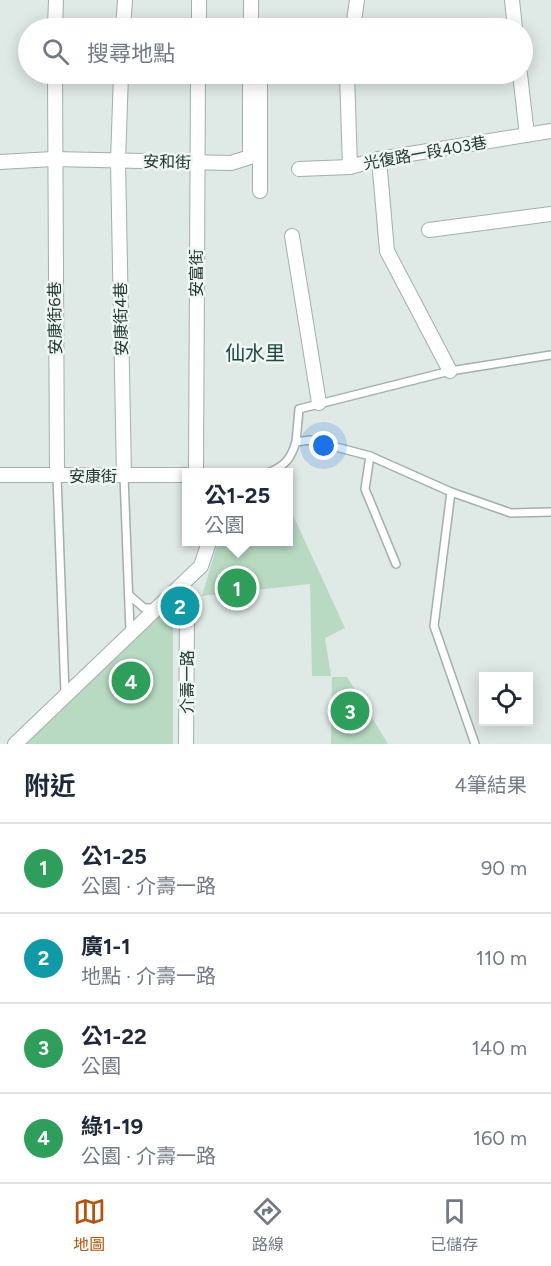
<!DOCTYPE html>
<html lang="zh-TW">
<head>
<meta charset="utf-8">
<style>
  body { margin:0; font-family:Figtree,"Noto Sans TC",sans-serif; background:#f2f2f3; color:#1f2937 }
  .controls { position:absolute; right:18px; bottom:18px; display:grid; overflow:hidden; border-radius:0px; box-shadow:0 3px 15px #0003 }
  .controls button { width:54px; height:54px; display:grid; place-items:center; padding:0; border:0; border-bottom:2px solid #e0e1e3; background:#fff; color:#1f2937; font:30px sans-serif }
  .you { position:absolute; left:324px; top:446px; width:21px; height:21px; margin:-15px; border:4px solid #fff; border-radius:50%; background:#1a73e8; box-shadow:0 0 0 9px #1a73e833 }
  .badge { display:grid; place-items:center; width:39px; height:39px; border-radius:50%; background:#b45309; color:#fff; font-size:20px; font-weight:700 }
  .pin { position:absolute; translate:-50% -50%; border:3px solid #fff; box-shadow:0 2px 6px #0006 }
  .popup { position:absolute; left:182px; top:468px; width:111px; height:78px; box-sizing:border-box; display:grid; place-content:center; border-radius:0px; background:#fff; filter:drop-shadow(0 2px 4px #0005); font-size:20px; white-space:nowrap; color:#747a83 }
  .popup b { font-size:22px; color:#1f2937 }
  .popup::after { content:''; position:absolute; left:50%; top:100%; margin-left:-12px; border:12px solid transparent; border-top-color:#fff }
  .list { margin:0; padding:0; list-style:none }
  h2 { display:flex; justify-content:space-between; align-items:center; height:78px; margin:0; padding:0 24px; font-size:26px }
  h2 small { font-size:20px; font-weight:400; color:#747a83 }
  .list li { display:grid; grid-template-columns:39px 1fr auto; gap:18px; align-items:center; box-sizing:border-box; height:90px; padding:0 24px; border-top:2px solid #e0e1e3 }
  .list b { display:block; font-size:22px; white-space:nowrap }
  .list p { margin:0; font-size:20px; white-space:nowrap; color:#747a83 }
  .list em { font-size:20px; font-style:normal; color:#747a83 }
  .icon { flex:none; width:33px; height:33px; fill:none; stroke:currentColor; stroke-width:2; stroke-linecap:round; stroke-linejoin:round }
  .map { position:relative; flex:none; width:551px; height:744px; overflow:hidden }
  .search { position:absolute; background:#fff; box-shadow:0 3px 15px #0003; left:18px; right:18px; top:18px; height:66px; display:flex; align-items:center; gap:15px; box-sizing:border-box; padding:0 21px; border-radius:33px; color:#747a83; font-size:22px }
  .sheet { height:438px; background:#fff }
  nav { display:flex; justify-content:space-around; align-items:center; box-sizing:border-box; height:84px; border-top:2px solid #e0e1e3; background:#fff; font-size:16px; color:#747a83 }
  nav a { display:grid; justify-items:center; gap:3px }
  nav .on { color:#b45309 }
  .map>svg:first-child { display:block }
  .green { fill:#b8dac2 }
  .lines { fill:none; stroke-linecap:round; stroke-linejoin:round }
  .lane-casing { stroke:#a2b0ac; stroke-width:10 }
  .street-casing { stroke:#a2b0ac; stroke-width:16 }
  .lane { stroke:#fff; stroke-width:7 }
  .street { stroke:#fff; stroke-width:14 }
  .labels { text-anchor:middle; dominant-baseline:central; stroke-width:5; stroke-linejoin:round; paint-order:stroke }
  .street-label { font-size:16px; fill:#213832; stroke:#eff6f3 }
  .quarter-label { font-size:20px; fill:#1e493f; stroke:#eff6f3 }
</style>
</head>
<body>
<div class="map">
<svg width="551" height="744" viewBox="0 0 551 744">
  <rect width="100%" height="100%" fill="#dfe9e5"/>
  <!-- green -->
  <g class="green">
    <polygon points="288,510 291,511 345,628 325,638 331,676 312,676 310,584 202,596 218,542 288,542"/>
    <polygon points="157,617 165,617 173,623 173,744 20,744"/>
    <polygon points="332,677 347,677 388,744 331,744"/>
  </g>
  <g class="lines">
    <defs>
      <g id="lane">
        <polyline points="296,442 299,409 450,371 551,355"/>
        <polyline points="370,456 365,489 396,564"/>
        <path d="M270,472C286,465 291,458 296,442L310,440L370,456L451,492L511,513L551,512"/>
        <polyline points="57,476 65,693"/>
        <polyline points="124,476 130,631"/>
        <polyline points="451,492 434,626 475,744"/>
        <polyline points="129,595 144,608 156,608"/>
      </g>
      <g id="street">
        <polyline points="512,0 515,28"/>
        <polyline points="55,28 56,0"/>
        <polyline points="123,28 125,0"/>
        <polyline points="199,28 199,0"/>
        <polyline points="251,28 251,0"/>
        <polyline points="353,28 357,0"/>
        <polyline points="55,74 57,476"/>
        <polyline points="121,74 118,161 124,476"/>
        <polyline points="347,74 350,167"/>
        <polyline points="520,74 527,135"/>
        <polyline points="379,159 387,251 450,371"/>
        <polyline points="0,162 53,159 231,163 250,157 250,74"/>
        <polyline points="299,169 350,167 379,159 551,131"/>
        <polyline points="260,191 260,74"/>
        <polyline points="429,230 551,214"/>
        <polyline points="292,236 319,403"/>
        <polyline points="196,472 198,74"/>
        <polyline points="0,475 186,475"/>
        <polyline points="15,744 201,566 209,542"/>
        <polyline points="186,744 187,620"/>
      </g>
    </defs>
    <!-- lane casing -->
    <use href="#lane" class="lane-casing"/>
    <!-- street casing -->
    <use href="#street" class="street-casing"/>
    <!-- lane -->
    <use href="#lane" class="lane"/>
    <!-- street -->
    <use href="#street" class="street"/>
  </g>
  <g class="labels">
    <!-- street labels -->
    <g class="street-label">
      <text transform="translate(425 153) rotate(-10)">光復路一段403巷</text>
      <text transform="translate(167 162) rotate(1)">安和街</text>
      <text transform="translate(196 273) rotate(-90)">安富街</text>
      <text transform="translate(55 318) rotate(-91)">安康街6巷</text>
      <text transform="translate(121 319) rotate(-91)">安康街4巷</text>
      <text x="93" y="476">安康街</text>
      <text transform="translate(187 682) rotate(-90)">介壽一路</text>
    </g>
    <!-- quarter labels -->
    <g class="quarter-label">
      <text x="255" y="353">仙水里</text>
    </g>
  </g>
</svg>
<div class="controls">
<button><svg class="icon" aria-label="locate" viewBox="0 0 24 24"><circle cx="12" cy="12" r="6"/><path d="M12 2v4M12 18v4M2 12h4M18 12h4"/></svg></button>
</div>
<div class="you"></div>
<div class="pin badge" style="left:237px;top:588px;background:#2e9e5b">1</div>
<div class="popup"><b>公1-25</b>公園</div>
<div class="pin badge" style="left:180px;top:606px;background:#0f9aa8">2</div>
<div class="pin badge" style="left:350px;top:711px;background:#2e9e5b">3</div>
<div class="pin badge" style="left:131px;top:681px;background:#2e9e5b">4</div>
<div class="search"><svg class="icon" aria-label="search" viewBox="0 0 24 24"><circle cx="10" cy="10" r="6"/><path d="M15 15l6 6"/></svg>搜尋地點</div>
</div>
<section class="sheet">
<h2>附近<small>4筆結果</small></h2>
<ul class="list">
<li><span class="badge" style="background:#2e9e5b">1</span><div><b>公1-25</b><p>公園 · 介壽一路</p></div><em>90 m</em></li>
<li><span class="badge" style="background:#0f9aa8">2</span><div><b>廣1-1</b><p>地點 · 介壽一路</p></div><em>110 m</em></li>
<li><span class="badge" style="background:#2e9e5b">3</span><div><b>公1-22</b><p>公園</p></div><em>140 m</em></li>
<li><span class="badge" style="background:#2e9e5b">4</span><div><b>綠1-19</b><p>公園 · 介壽一路</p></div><em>160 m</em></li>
</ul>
</section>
<nav>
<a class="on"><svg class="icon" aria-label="map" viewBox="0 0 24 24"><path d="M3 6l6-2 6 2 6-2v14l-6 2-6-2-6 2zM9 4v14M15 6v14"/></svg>地圖</a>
<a><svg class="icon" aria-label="directions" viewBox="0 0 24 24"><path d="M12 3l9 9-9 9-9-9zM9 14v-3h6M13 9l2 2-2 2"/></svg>路線</a>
<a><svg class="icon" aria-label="saved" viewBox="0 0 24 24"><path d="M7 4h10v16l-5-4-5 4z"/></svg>已儲存</a>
</nav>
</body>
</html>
